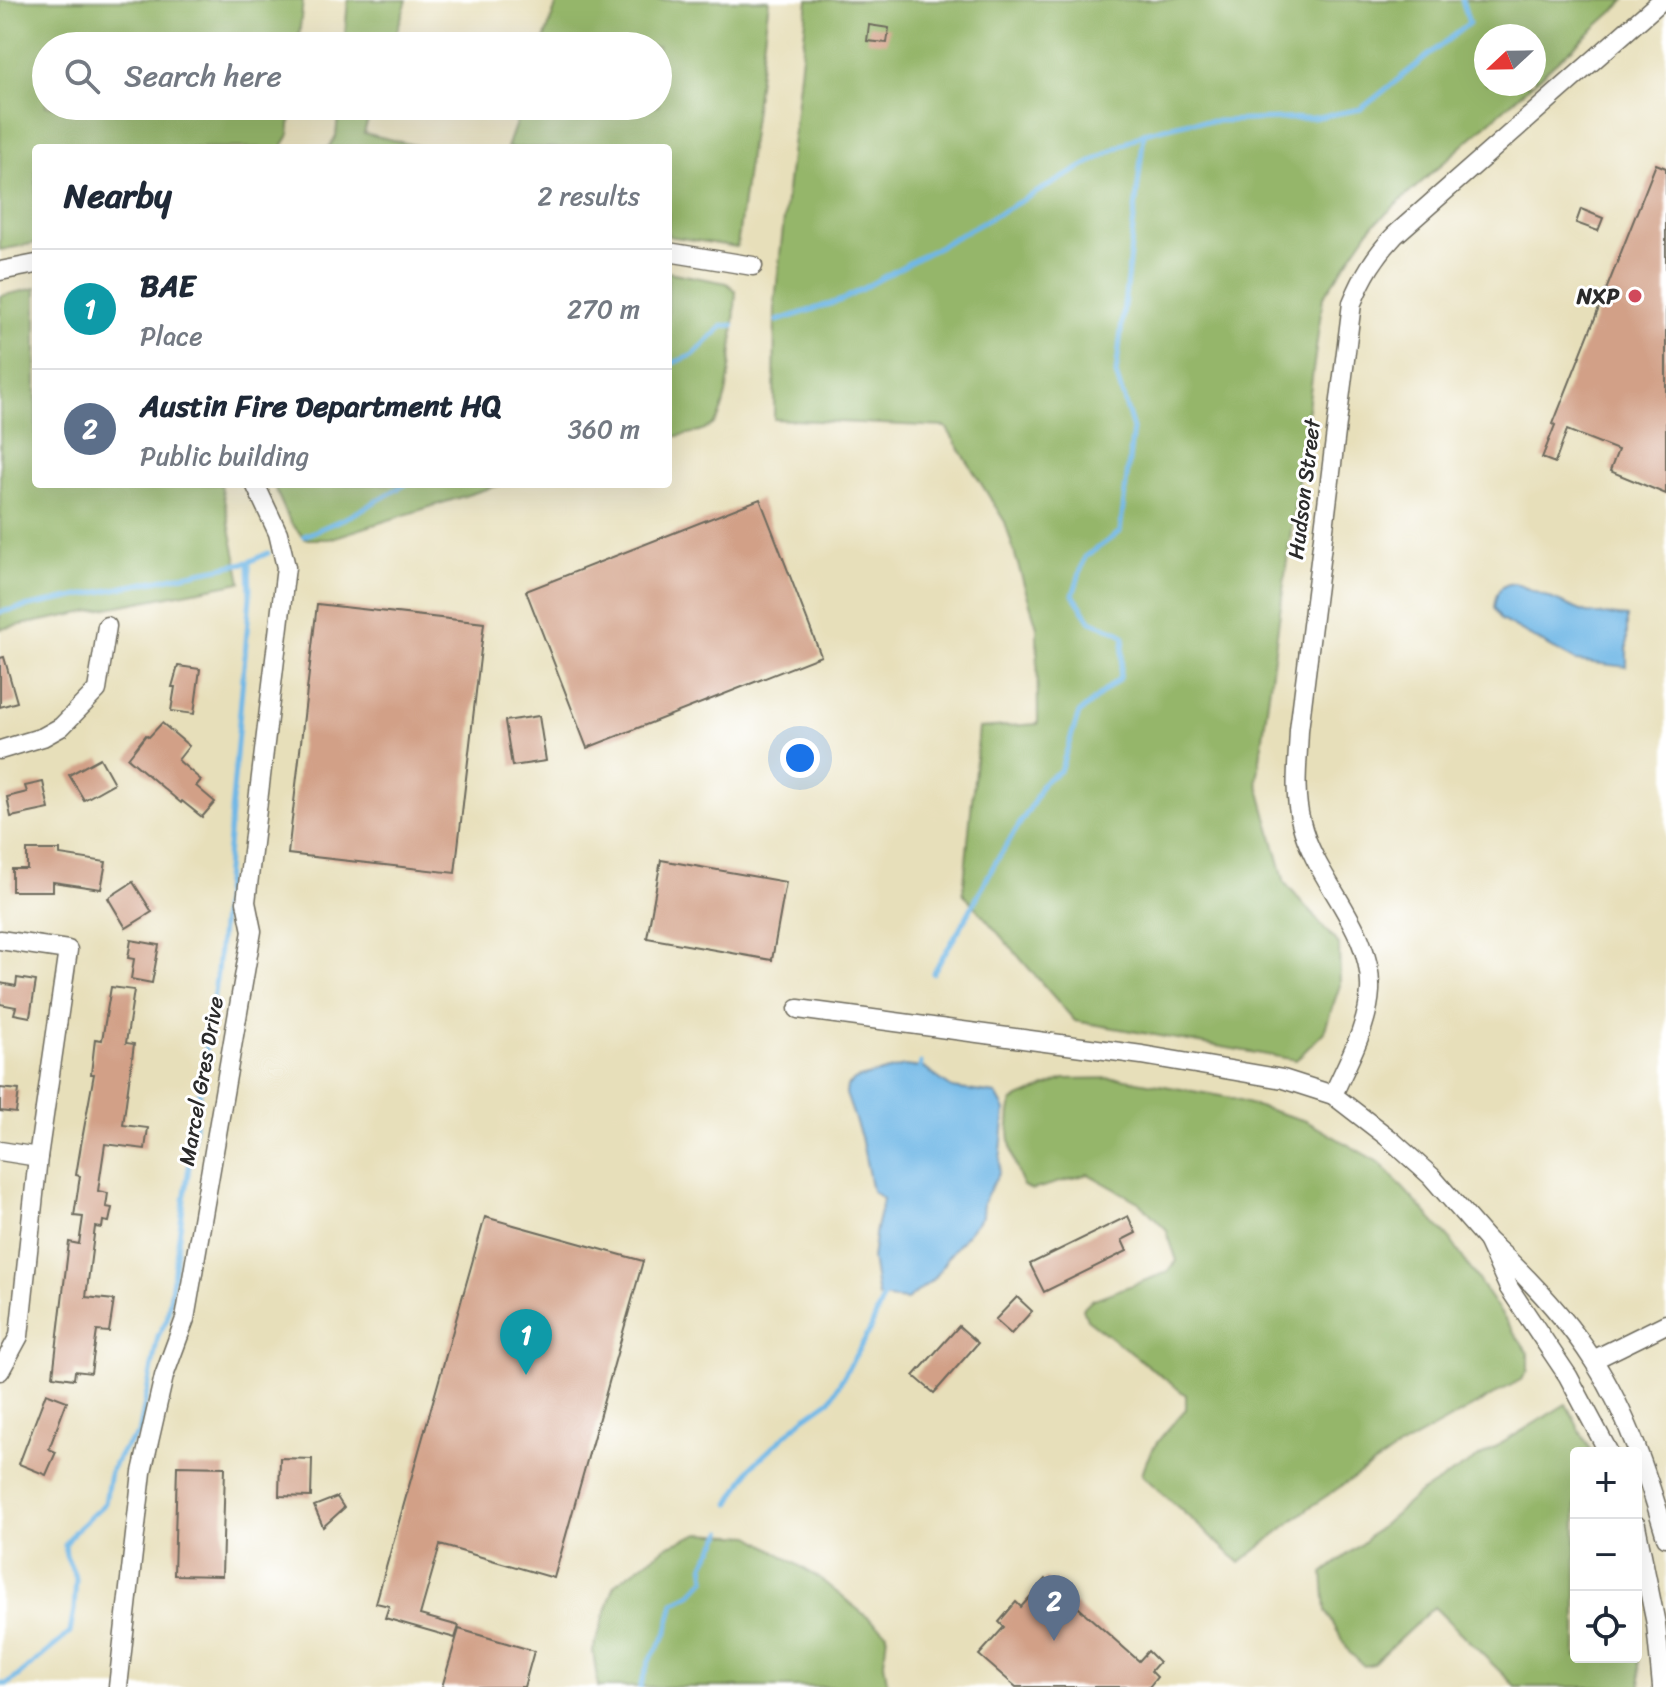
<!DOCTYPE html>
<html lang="en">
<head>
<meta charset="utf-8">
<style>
  body { margin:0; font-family:Sriracha,sans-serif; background:#f2f2f3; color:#1f2937 }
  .controls { position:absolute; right:24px; bottom:24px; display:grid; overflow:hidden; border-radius:8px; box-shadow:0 8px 32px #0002 }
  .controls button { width:72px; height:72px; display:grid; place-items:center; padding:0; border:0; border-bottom:2px solid #e0e1e3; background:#fff; color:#1f2937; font:40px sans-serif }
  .compass { position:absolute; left:1474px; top:24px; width:72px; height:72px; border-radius:50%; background:#fff; box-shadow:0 8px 32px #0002; rotate:248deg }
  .you { position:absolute; left:800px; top:758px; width:28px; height:28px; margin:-20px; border:6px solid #fff; border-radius:50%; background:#1a73e8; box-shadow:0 0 0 12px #1a73e833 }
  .badge { display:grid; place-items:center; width:52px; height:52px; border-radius:50%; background:#d1495b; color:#fff; font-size:26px; font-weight:700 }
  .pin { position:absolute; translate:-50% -66px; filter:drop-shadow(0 2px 4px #0008) }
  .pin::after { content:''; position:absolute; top:42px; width:28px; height:24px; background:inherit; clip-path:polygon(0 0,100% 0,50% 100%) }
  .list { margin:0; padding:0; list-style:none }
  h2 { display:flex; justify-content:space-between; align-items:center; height:104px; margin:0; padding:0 32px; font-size:34px }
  h2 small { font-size:26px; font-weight:400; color:#747a83 }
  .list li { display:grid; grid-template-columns:52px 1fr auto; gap:24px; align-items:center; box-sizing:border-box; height:120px; padding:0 32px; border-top:2px solid #e0e1e3 }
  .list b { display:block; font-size:30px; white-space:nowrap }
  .list p { margin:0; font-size:26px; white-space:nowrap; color:#747a83 }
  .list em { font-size:26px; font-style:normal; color:#747a83 }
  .icon { flex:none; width:44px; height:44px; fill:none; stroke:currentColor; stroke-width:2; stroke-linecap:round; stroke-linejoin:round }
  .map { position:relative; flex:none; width:1666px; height:1687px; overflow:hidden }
  .search { position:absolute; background:#fff; box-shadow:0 8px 32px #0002; left:32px; top:32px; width:640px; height:88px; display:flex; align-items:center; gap:20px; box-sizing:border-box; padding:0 28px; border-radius:44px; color:#747a83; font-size:30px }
  .panel { position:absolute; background:#fff; box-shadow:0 8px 32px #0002; left:32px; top:144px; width:640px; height:344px; border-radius:8px }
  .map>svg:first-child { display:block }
  .forest { fill:#95b66a; stroke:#60704a; stroke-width:2 }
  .water { fill:#6fb7e6; stroke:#4d7188; stroke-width:2 }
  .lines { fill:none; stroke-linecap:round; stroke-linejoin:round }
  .stream { stroke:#6fb7e6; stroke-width:5 }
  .building { fill:#d2a087 }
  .minor-casing { stroke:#6d6a5d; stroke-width:21 }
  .minor { stroke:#fff; stroke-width:18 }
  .poi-dot { fill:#d1495b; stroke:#fff; stroke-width:3 }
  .labels { text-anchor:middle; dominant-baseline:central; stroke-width:6; stroke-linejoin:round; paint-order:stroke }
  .poi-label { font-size:22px; font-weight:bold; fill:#2b2b2b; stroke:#fff; text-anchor:end }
  .street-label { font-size:22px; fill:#2b2b2b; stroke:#fff }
</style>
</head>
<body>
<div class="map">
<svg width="1666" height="1687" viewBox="0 0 1666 1687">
  <rect width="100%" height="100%" fill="#fff"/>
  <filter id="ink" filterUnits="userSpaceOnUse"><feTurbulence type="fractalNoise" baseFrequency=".0125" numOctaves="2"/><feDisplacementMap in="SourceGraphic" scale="16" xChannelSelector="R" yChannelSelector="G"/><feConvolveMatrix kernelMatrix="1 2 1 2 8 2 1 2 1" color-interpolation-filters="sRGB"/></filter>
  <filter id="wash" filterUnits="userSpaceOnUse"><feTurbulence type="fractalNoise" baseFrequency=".006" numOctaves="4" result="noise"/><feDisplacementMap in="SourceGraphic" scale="32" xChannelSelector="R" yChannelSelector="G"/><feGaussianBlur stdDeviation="1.8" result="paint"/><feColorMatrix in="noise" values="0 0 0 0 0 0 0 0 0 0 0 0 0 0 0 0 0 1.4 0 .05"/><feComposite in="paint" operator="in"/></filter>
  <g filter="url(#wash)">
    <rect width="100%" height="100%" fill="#e7dfba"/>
    <!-- forest -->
    <g class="forest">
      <polygon points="0,0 303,0 298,46 46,46 46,106 292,106 289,135 281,148 36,148 36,243 0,250"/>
      <polygon points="348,0 407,0 392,46 344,46"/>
      <polygon points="558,0 769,0 737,247 668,236 668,148 507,148 522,106 658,106 658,46 542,46"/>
      <polygon points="808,0 1626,0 1534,82 1534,36 1486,36 1486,84 1532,84 1371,227 1323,297 1257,781 1285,883 1339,945 1340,985 1324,1032 1296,1060 1075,1021 963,893 979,728 1038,724 1037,627 1005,522 946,427 774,419 775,301"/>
      <polygon points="339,106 372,106 364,133 426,148 328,148 336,136"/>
      <path d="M668,272L727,283L736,291C734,316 732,415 711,426C700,433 681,435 668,438Z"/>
      <polygon points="36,288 36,484 221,484 241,582 0,629 0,296"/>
      <polygon points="273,484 502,484 329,539 305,539 290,522"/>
      <path d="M1120,1078L1226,1097L1306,1121L1380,1163L1450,1239L1528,1353V1370L1522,1379L1397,1449L1310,1507L1240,1563L1142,1475C1148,1448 1167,1430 1186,1409V1395L1087,1319L1083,1308L1091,1300L1168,1272L1177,1261L1166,1229L1140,1203L1088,1174L1032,1190L1023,1186C1011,1157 1005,1131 1012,1101L1064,1079Z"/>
      <polygon points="1566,1404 1592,1453 1576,1453 1576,1657 1636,1657 1636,1637 1641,1687 1516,1687 1434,1607 1373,1664 1364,1666 1349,1652 1326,1611 1323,1573 1361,1544 1417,1495"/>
      <polygon points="700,1533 751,1536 819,1578 887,1633 884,1663 888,1687 598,1687 593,1651 615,1584 669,1545"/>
    </g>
    <!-- water -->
    <g class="water">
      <path d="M1514,583L1586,613L1627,617V667L1576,661L1501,620L1494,608C1496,593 1498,585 1514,583Z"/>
      <polygon points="904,1066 924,1068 952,1088 996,1094 1005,1110 999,1172 983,1203 982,1216 947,1258 936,1277 907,1300 878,1297 872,1258 876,1228 883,1199 872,1191 861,1137 846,1094 847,1086 856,1079"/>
    </g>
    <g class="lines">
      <!-- stream -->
      <g class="stream">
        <polyline points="777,321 842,300 1144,133 1189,122 1313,118 1361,109 1469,23 1462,0"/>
        <polyline points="668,365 693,355 723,326 733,325"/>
        <polyline points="304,536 352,515 406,484"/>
        <polyline points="0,612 249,562 268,553"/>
        <polyline points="933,973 965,920 994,865 1033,803 1043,782 1060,771 1079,713 1120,678 1124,637 1119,632 1091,621 1073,595 1085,557 1120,532 1133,429 1116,374 1144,133"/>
        <polyline points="919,1074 921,1063"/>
        <polyline points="730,1504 751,1467 803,1419 830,1400 870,1330 885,1293"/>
        <polyline points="0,1684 8,1684 70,1633 74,1610 76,1578 66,1555 65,1545 74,1532 105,1503 110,1472 122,1451 139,1433 158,1336 167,1319 217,972 250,597 249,562"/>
        <polyline points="640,1687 649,1661 666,1635 674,1603 691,1594 706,1578 704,1564 723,1532"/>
      </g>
    </g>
    <g id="blocks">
      <!-- building -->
      <g class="building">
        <polygon points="869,25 889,28 887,43 867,41"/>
        <polygon points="1656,164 1666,168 1666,494 1610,471 1618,450 1567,430 1555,463 1542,458 1555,425 1553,424"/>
        <polygon points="1581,209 1603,218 1598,231 1576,223"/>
        <polygon points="760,499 821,656 587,748 526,591"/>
        <polygon points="317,604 484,623 455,873 288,854"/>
        <polygon points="4,657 17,702 0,707 0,658"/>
        <polygon points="178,666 200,669 194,714 171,711 175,687 172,687"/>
        <polygon points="539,716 546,761 512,766 505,721"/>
        <polygon points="162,723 189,746 178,760 201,780 196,786 215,802 202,817 182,801 181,803 128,758 146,735 149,737"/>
        <polygon points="100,758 114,783 84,800 69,775"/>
        <polygon points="43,782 49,809 11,817 7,797 27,792 25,786"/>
        <polygon points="27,850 60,850 60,855 106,862 101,889 53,882 53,891 12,891 12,869 27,869"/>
        <polygon points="661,860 786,882 772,960 647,938"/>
        <polygon points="133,882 152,912 126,928 108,898"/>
        <polygon points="131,940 159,945 152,983 131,979 134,959 128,958"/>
        <polygon points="17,978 36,981 30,1017 14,1014 16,1007 0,1004 0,983 16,986"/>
        <polygon points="111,987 134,990 126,1043 134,1044 123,1125 148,1128 145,1149 105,1144 98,1191 108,1193 106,1207 112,1208 109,1222 103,1221 102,1228 95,1227 86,1297 114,1300 109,1332 97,1331 91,1373 75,1371 74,1379 53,1376 69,1242 79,1244 83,1217 74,1216 80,1176 76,1175 81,1145 94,1074 91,1074 95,1039 102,1040"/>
        <polygon points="0,1088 19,1090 16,1113 0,1111"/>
        <polygon points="1128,1216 1136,1233 1122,1240 1127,1251 1044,1292 1030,1264"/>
        <polygon points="485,1217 643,1261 554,1578 440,1545 420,1615 459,1626 455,1638 385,1618 389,1606 376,1603"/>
        <polygon points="1017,1297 1032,1311 1011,1334 995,1320"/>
        <polygon points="959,1326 978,1343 934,1393 914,1376"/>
        <polygon points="46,1393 67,1401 49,1449 56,1452 46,1475 19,1464"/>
        <polygon points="280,1458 312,1459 311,1497 279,1496"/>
        <polygon points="177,1466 225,1467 222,1576 174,1575"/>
        <polygon points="337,1497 344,1508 323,1527 314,1506"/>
        <polygon points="1046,1579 1139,1661 1148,1651 1159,1662 1151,1671 1157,1677 1149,1687 1016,1687 979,1655 1004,1627 999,1622 1016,1602 1021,1607"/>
        <polygon points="459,1629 534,1651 524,1687 442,1687"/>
      </g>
    </g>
  </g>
  <g filter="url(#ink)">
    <use href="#blocks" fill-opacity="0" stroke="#6d6a5d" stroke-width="2"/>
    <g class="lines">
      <defs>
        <g id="minor">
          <polyline points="668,252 753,266"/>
          <polyline points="0,271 36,264"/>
          <polyline points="0,750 43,737 61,727 97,690 107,626"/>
          <polyline points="0,940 68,950 38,1157 19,1336 0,1371"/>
          <polyline points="798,1009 1142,1055 1283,1079 1333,1095 1390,1139 1431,1176 1487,1240"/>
          <path d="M1333,1095C1347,1063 1368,1027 1370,991C1373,928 1315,881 1301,822C1293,792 1298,760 1299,730L1352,303C1363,276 1375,256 1395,235L1662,0"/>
          <polyline points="0,1151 38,1157"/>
          <polyline points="1593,1360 1666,1324"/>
          <path d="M1609,1453L1568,1376L1509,1288L1487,1240C1527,1276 1564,1315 1593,1360C1628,1414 1648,1477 1666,1537"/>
          <polyline points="1636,1525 1656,1624 1662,1687"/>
          <polyline points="118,1687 142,1472 164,1376 185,1319 252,931 246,902 286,567 278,533 255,484"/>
        </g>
      </defs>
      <!-- minor casing -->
      <use href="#minor" class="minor-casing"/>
      <!-- minor -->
      <use href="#minor" class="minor"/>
    </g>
  </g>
  <!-- markers -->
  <circle class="poi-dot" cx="1635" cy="296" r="8"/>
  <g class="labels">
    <!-- poi labels -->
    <g class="poi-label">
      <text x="1619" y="296">NXP</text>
    </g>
    <!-- street labels -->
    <g class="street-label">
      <text transform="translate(1304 489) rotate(-83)">Hudson Street</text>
      <text transform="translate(201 1081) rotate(-80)">Marcel Gres Drive</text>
    </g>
  </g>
</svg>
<div class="controls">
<button>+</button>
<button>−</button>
<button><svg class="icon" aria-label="locate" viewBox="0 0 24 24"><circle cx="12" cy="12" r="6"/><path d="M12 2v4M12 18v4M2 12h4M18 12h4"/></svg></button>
</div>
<svg class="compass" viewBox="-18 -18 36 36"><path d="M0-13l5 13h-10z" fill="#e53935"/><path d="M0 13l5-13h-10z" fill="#747a83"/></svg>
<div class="you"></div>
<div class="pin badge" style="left:526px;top:1375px;background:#0f9aa8">1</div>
<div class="pin badge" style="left:1054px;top:1641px;background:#5c6f8a">2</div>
<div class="search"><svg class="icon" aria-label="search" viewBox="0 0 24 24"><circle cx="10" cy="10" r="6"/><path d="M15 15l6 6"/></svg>Search here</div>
<section class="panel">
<h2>Nearby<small>2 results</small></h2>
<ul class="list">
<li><span class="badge" style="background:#0f9aa8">1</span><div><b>BAE</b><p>Place</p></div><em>270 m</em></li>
<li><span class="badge" style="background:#5c6f8a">2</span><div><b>Austin Fire Department HQ</b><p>Public building</p></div><em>360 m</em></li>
</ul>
</section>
</div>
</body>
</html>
